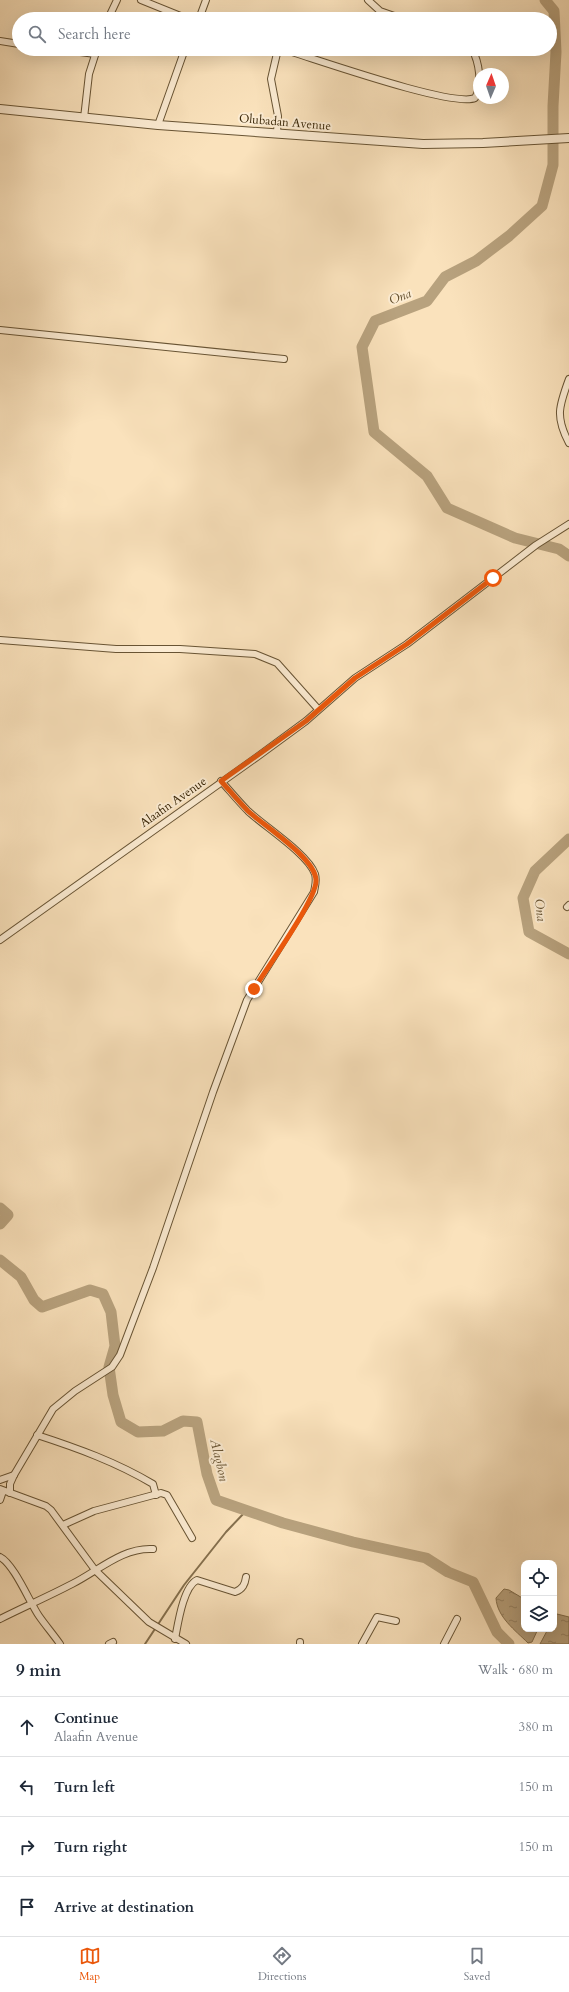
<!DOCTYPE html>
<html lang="en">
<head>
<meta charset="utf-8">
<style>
  body { margin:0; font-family:Cardo,serif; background:#f2f2f3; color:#1f2937 }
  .controls { position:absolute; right:12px; bottom:12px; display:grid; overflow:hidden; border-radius:8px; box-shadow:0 4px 16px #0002 }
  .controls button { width:36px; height:36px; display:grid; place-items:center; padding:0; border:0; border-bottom:1px solid #e0e1e3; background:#fff; color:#1f2937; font:20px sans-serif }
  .compass { position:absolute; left:473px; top:68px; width:36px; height:36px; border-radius:50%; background:#fff; box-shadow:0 4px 16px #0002; rotate:2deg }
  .stop { position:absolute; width:12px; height:12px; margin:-9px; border:3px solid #ea580c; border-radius:50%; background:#fff }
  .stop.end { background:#ea580c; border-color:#fff; box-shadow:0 1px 4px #0008 }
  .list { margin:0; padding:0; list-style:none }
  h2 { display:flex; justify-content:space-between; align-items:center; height:52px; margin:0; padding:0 16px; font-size:17px }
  h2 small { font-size:13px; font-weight:400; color:#747a83 }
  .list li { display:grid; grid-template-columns:26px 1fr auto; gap:12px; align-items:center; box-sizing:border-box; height:60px; padding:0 16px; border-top:1px solid #e0e1e3 }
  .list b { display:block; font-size:15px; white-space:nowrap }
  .list p { margin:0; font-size:13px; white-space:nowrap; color:#747a83 }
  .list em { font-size:13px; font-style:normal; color:#747a83 }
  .icon { flex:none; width:22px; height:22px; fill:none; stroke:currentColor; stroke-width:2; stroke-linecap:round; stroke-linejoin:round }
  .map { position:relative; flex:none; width:569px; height:1644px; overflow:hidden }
  .search { position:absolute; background:#fff; box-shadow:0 4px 16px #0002; left:12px; right:12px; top:12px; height:44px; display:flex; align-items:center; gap:10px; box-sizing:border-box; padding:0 14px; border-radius:22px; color:#747a83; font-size:15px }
  .sheet { height:292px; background:#fff }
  nav { display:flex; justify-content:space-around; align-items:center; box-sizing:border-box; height:56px; border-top:1px solid #e0e1e3; background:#fff; font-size:11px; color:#747a83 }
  nav a { display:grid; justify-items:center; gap:2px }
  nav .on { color:#ea580c }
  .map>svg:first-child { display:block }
  .water { fill:url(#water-ripples); stroke:#85704e }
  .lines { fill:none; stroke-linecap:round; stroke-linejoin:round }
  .stream { stroke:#85704e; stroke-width:2 }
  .river { stroke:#b8a27e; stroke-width:11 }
  .minor-casing { stroke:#685434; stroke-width:8 }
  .tertiary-casing { stroke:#685434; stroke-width:10 }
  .minor { stroke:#fcecd3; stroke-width:6 }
  .tertiary { stroke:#fcecd3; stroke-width:8 }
  .route { stroke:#ea580c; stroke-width:5 }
  .labels { text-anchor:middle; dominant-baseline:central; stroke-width:4; stroke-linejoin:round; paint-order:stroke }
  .street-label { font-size:12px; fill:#382506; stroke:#fcecd3 }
  .water-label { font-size:13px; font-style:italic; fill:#655130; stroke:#fcecd3 }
</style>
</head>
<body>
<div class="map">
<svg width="569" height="1644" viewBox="0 0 569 1644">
  <defs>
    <pattern id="water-ripples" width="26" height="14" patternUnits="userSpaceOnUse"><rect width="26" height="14" fill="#b8a27e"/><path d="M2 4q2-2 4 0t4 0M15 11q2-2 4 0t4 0" fill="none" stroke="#978465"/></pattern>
  </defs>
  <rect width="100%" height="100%" fill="#fae2bc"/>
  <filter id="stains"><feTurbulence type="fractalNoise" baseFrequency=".005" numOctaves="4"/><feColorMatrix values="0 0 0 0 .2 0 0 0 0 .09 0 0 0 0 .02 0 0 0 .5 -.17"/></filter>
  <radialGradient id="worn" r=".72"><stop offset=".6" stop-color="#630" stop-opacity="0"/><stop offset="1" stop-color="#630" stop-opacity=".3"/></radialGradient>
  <!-- water -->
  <g class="water">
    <path d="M504,1589L509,1590L524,1599V1629H538L532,1642L528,1643C515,1630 497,1617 496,1598Z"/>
    <polygon points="557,1614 569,1617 569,1644 540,1644 548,1629 554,1629 554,1619"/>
  </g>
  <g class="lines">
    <!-- stream -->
    <polyline class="stream" points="145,1644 184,1585 226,1532 246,1511"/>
    <!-- river -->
    <g class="river">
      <polyline points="545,0 554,11 556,52 553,106 553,165 542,206 509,236 476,261 445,277 427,301 375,321 362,347 374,432 427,476 447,508 515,538 559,549 569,556"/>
      <polyline points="569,839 535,871 523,898 529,932 569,954"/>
      <polyline points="0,1208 8,1215 0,1224"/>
      <polyline points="0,1260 21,1277 34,1300 42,1307 90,1290 103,1294 111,1312 115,1346 109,1367 113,1395 121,1422 138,1432 163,1431 183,1421 197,1422 207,1474 216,1500 283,1523 353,1542 426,1558 448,1572 473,1582 497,1632 509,1644"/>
    </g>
    <defs>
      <g id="minor">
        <polyline points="141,0 188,19"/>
        <polyline points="368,0 380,11 403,19"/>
        <polyline points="108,19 117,0"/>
        <polyline points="199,19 206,0"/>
        <polyline points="0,41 19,44"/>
        <polyline points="58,49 95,54"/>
        <path d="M282,49C313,58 453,108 475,98C483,85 479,62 472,49"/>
        <polyline points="84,118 89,74 97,49"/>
        <polyline points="158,125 185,49"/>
        <polyline points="277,133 278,116 271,79 278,49"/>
        <polyline points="0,330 284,359"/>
        <path d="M569,379C559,406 555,417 569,443"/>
        <polyline points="0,640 116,649 180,649 255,654 277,663 318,709"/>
        <polyline points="567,907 569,905"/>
        <polyline points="0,940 257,757 306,721 355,678 407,644 536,545 569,524"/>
        <path d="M37,1435C77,1448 116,1462 153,1484L156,1495"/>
        <polyline points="0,1480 14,1475"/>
        <polyline points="0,1489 46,1506 51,1510 95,1570 149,1622 186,1644"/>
        <path d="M10,1493V1484L14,1475L53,1409L75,1391L112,1367L120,1355L153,1268L213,1092L247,1000L314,892C315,886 317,881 315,874C308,854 265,827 248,811C239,802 230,791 221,781"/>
        <polyline points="0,1500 3,1491"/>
        <polyline points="63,1525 94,1511 161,1493 167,1495 192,1538"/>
        <path d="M0,1557C14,1564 30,1603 39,1616C46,1626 53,1634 60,1644"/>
        <path d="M0,1619C24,1607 49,1596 72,1584C98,1571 123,1547 153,1549"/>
        <path d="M175,1639C178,1624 183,1587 197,1580L235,1592C243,1589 245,1584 246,1577"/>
        <polyline points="109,1644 113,1642"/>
        <polyline points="300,1644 300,1642"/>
        <polyline points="362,1644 377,1617 396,1621"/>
        <polyline points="444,1644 457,1619"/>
      </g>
      <polyline id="tertiary" points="0,109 158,125 423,144 483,143 569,138"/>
    </defs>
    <!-- minor casing -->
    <use href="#minor" class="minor-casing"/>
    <!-- tertiary casing -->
    <use href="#tertiary" class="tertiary-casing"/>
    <!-- minor -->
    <use href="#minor" class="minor"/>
    <!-- tertiary -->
    <use href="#tertiary" class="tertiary"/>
  </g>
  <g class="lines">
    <!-- route -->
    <path class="route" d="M254,989C267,968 316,900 316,881C317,859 264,826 248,811C239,802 230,791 221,781L306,721L355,678L407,644L493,578"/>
  </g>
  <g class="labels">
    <!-- street labels -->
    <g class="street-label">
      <text transform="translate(285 122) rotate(5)">Olubadan Avenue</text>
      <text transform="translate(173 802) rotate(-35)">Alaafin Avenue</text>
    </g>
    <!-- water labels -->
    <g class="water-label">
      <text transform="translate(400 297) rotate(-21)">Ona</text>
      <text transform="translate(540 910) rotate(83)">Ona</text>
      <text transform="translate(219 1460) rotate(77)">Alagbon</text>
    </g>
  </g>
  <rect width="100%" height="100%" filter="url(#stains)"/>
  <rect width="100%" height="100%" fill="url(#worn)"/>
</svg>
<div class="controls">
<button><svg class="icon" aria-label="locate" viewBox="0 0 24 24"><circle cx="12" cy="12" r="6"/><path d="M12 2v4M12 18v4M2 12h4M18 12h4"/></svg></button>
<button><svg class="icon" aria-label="layers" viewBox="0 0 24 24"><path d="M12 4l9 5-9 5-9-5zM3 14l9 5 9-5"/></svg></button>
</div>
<svg class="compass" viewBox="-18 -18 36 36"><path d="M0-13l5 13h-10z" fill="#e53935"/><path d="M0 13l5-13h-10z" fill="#747a83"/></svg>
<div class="stop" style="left:493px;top:578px"></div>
<div class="stop end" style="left:254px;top:989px"></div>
<div class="search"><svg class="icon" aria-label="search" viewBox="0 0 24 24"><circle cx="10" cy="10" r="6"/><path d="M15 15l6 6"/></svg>Search here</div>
</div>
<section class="sheet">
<h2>9 min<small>Walk · 680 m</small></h2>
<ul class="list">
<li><svg class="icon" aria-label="ahead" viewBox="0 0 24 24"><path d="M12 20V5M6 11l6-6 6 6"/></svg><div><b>Continue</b><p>Alaafin Avenue</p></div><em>380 m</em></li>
<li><svg class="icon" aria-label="left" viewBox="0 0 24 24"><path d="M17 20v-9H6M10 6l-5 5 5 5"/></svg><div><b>Turn left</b></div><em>150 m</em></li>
<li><svg class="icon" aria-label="right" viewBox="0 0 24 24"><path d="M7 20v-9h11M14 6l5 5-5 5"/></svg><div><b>Turn right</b></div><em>150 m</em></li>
<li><svg class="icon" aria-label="arrive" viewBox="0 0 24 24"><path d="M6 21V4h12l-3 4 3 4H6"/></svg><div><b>Arrive at destination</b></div></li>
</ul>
</section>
<nav>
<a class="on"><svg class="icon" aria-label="map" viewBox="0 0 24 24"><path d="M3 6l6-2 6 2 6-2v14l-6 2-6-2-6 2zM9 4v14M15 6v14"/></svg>Map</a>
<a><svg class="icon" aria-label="directions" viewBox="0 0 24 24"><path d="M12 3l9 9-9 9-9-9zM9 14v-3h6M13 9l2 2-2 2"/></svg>Directions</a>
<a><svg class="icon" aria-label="saved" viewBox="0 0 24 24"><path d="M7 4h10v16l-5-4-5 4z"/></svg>Saved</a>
</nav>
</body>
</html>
